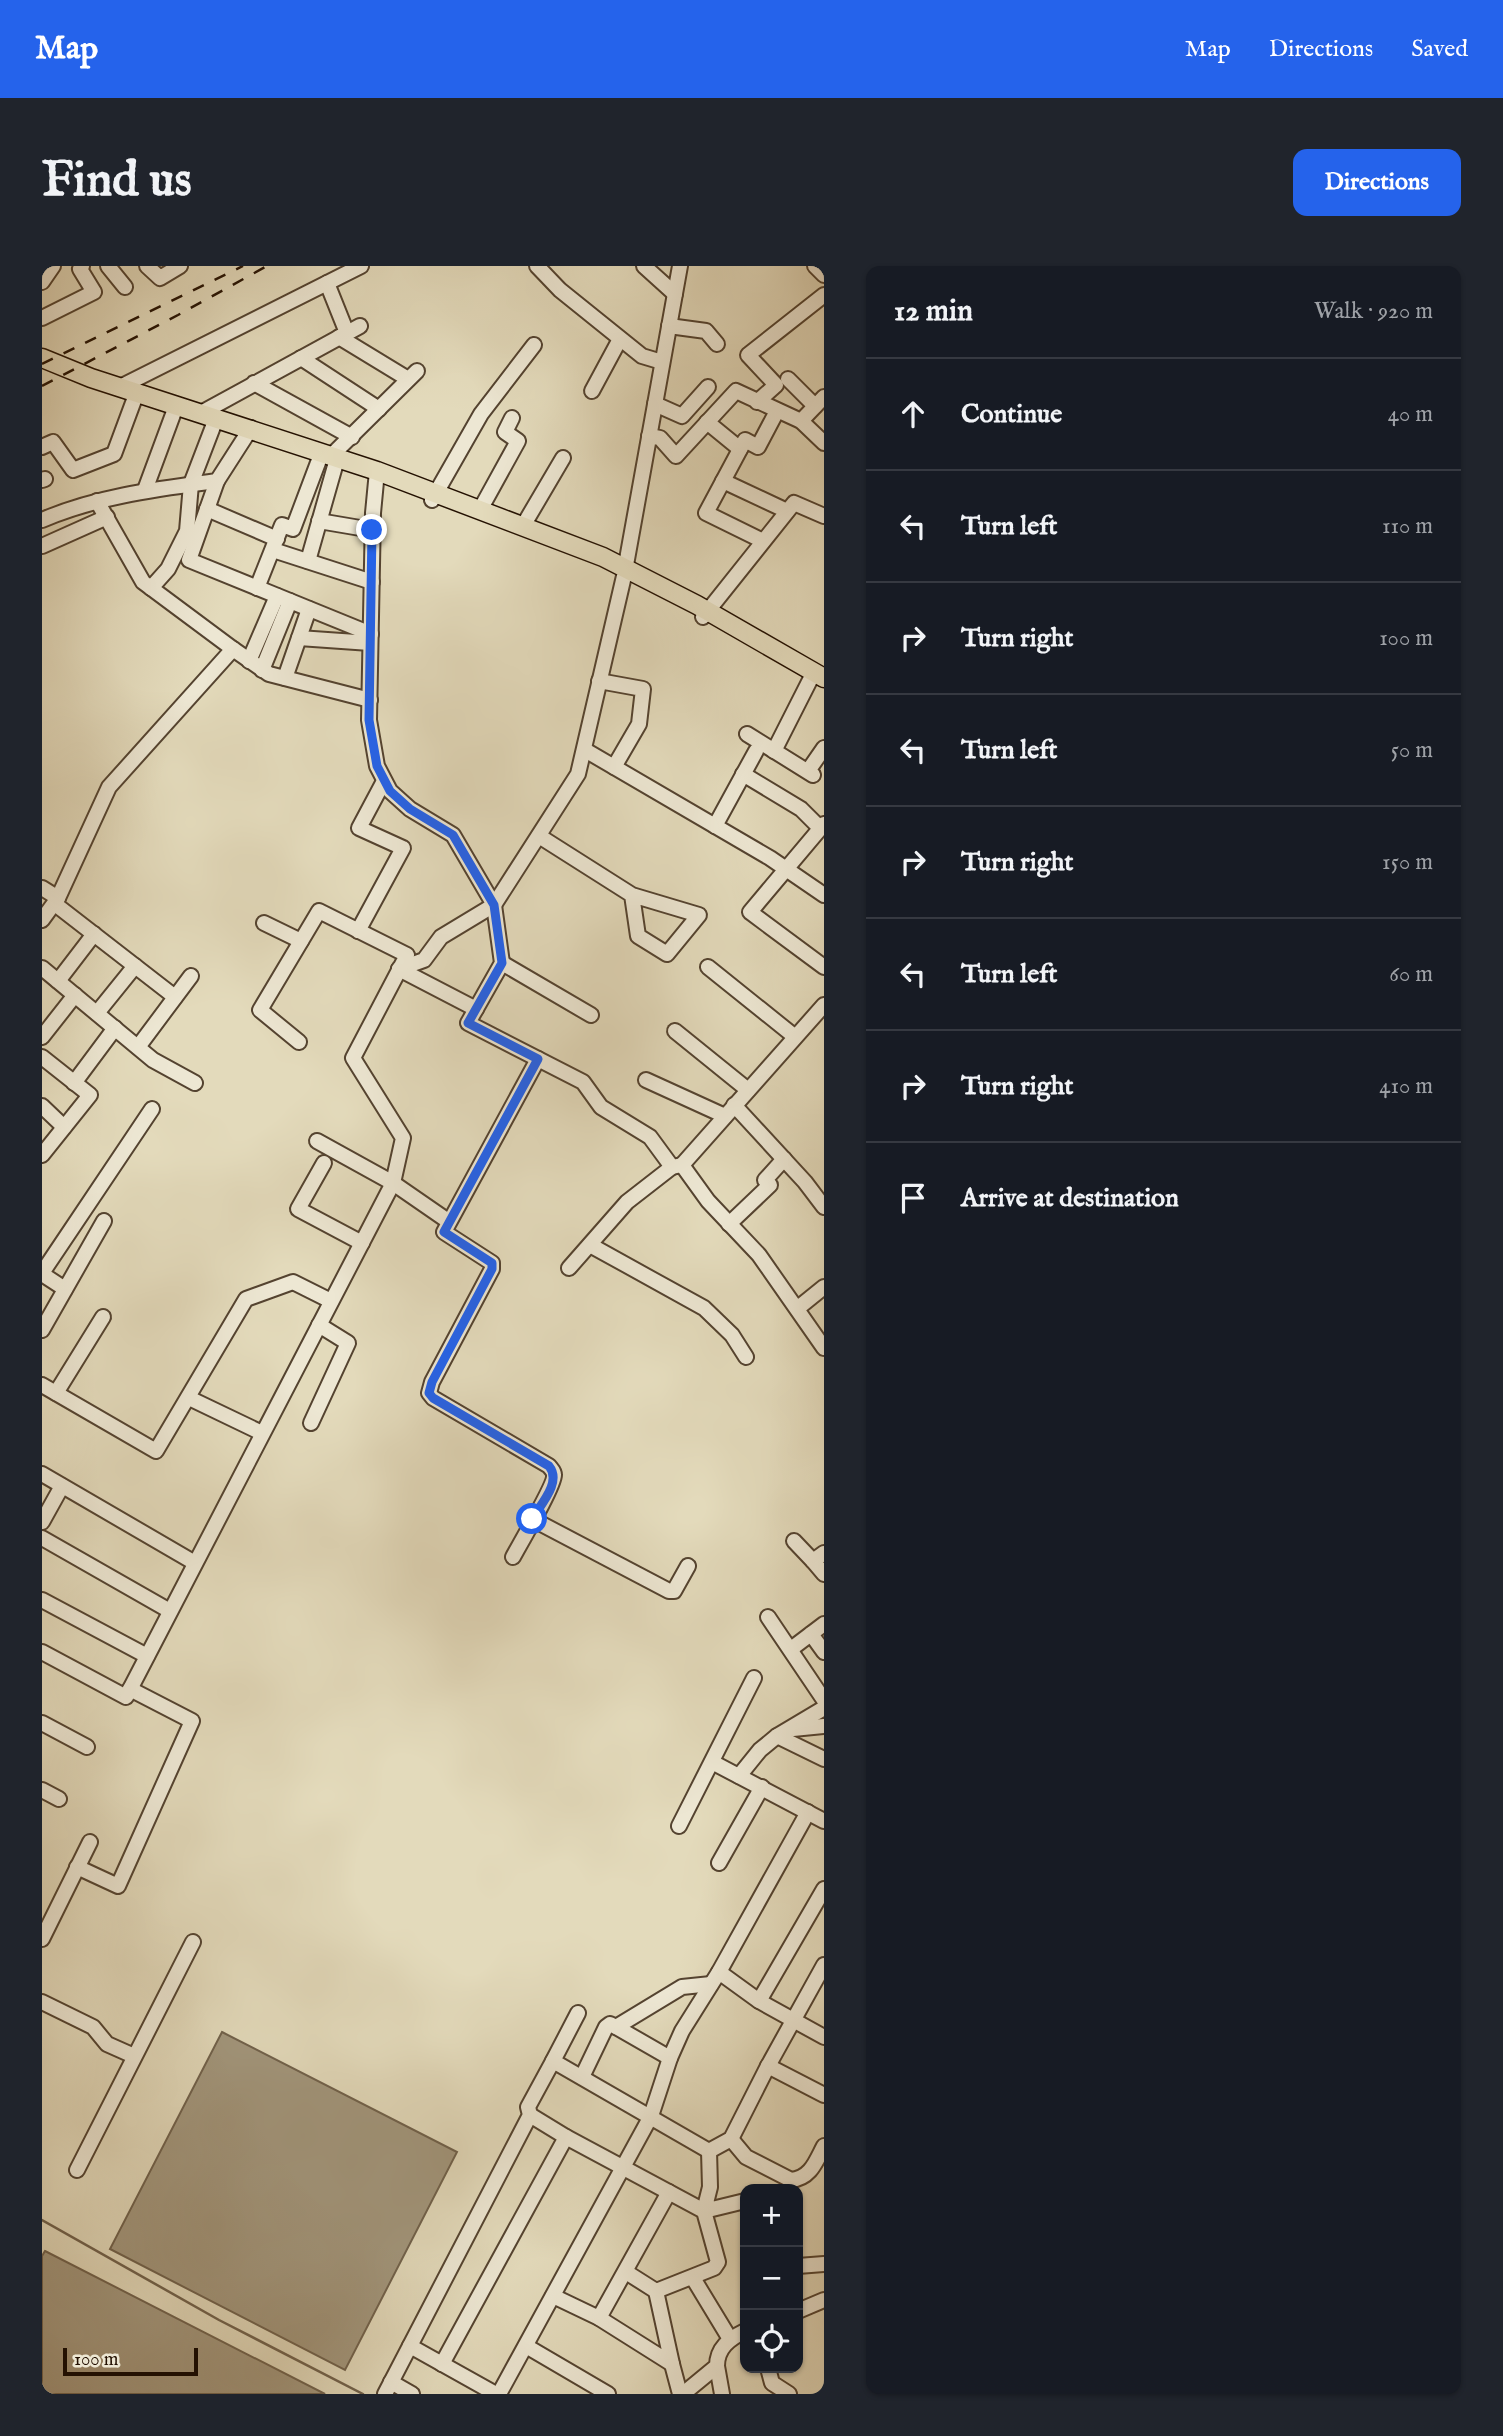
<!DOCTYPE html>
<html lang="en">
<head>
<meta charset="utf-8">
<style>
  body { margin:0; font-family:"IM FELL English",serif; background:#20242c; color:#f1f3f6 }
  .controls { position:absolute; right:21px; bottom:21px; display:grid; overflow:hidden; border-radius:14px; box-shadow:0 2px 5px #0004 }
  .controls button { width:63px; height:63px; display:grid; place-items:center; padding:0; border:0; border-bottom:2px solid #363941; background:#171b24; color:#f1f3f6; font:35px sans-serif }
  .scale { position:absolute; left:21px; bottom:18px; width:135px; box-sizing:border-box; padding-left:7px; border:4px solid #241102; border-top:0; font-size:19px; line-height:24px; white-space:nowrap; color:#241102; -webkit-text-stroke:5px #ede7d3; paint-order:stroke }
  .stop { position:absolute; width:21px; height:21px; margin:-16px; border:5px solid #2563eb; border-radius:50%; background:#fff }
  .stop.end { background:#2563eb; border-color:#fff; box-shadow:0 2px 7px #0008 }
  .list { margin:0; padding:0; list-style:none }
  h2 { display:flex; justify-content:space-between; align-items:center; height:91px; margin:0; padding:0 28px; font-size:30px }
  h2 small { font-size:23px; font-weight:400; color:#9ea1a6 }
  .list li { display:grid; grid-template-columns:46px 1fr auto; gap:21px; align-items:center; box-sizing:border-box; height:112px; padding:0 28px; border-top:2px solid #363941 }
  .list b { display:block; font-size:26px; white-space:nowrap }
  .list em { font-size:23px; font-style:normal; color:#9ea1a6 }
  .icon { flex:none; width:38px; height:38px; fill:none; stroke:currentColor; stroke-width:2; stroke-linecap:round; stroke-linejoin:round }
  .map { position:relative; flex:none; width:782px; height:2128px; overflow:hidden; border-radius:14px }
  header { display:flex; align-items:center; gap:42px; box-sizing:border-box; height:98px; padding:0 35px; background:#2563eb; color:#fff }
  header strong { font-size:33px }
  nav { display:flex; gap:38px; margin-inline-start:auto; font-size:24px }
  .intro { display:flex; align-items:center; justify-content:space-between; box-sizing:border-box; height:168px; padding:0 42px }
  h1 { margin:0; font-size:49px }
  .button { padding:18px 32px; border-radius:14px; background:#2563eb; color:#fff; font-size:24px; font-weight:700 }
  main { display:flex; gap:42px; padding:0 42px }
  aside { flex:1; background:#171b24; border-radius:14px; box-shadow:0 2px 5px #0004 }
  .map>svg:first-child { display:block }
  .water { fill:#a2967c; stroke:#70614b; stroke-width:2 }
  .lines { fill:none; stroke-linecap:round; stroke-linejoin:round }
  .stream { stroke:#70614b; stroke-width:2.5 }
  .minor-casing { stroke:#544330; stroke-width:18 }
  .major-casing { stroke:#241102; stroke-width:21 }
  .minor { stroke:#ede7d3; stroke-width:14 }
  .major { stroke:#e3dabb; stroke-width:18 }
  .rail { stroke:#241102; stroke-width:2.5; stroke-dasharray:12 12; stroke-linecap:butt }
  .route { stroke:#2563eb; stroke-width:9 }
</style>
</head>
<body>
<header>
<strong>Map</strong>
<nav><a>Map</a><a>Directions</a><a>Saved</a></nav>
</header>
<div class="intro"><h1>Find us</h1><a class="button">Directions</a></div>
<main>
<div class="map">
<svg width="782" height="2128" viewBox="0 0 782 2128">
  <rect width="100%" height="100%" fill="#e3dabb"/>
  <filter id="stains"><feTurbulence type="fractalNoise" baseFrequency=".00286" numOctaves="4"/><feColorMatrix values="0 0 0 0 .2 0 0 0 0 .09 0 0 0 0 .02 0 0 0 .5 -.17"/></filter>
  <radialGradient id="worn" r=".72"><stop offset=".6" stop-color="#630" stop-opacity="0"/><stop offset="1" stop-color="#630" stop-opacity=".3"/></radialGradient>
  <!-- water -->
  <g class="water">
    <polygon points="180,1766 415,1886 303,2104 68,1983"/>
    <polygon points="3,1985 283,2128 0,2128 0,1990"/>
  </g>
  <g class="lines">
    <!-- stream -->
    <polyline class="stream" points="0,1954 177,2054 321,2128"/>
    <defs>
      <g id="minor">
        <polyline points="66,0 83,21"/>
        <polyline points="105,0 118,12 138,0"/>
        <polyline points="495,0 518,24 600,90 620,96"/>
        <polyline points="602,0 633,28"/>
        <polyline points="773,0 782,9"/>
        <polyline points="0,16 11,0"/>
        <polyline points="285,17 305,67"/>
        <polyline points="0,52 52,26 38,3 40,0"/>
        <polyline points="627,60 664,65 675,78"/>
        <polyline points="297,71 366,113"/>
        <polyline points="259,92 337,143"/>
        <polyline points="746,113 773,140"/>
        <polyline points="212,117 310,171"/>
        <polyline points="78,121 319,0"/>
        <polyline points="550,125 578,73"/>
        <polyline points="715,136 734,119 706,89 782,29"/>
        <polyline points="613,138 640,150 666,121"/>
        <polyline points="161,146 318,60"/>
        <polyline points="759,155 782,131"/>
        <polyline points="665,156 698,183"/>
        <polyline points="607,170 618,172 634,190 694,125 759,155 782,177"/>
        <polyline points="0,181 11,176 31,204 72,188 95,126"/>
        <polyline points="290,189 375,105"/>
        <polyline points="335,205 331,247 327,454 335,500 348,525 368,543 411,569 452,639 460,697 426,757 541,816 559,841 608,871 630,901 640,899 666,935 717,989 782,1082"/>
        <polyline points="0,214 3,213"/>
        <polyline points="175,215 147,294 329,368"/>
        <polyline points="681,215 745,245"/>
        <polyline points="103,224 133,143"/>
        <polyline points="390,234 439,148 492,79"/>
        <polyline points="55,235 101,316 191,383 227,408 328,434"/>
        <polyline points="165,243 235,273"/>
        <polyline points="438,244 476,175 463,166 470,152"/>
        <path d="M0,254C56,230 115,223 175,215L209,162"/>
        <polyline points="277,255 330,264"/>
        <polyline points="481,260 521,192"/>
        <polyline points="721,275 664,247 703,174 716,181 735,145"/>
        <polyline points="0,280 65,251"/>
        <polyline points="231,284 330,316"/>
        <polyline points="266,295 293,200"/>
        <polyline points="109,322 126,303 145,265 149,218 172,158"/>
        <polyline points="215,322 240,259 251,263 277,194"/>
        <polyline points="661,351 752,237 782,250"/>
        <polyline points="257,372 328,377"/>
        <polyline points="207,395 235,330"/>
        <polyline points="220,404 248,335"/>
        <polyline points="243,412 267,343"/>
        <polyline points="557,415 601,423 597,458 572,501"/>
        <polyline points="705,468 771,509"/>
        <polyline points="543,484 728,592 782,629"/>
        <polyline points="732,485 769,412"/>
        <polyline points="766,505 782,482"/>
        <polyline points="701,508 759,543 778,562"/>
        <polyline points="782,558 708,646 782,701"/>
        <polyline points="673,560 714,485"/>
        <polyline points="497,570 590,629 657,649 625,688 596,670 590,629"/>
        <polyline points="0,622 16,632"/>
        <polyline points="13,638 133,731"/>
        <polyline points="0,654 16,632 67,521 191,383"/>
        <polyline points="222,657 259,675"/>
        <polyline points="316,665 361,582 317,562 342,515"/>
        <polyline points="460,697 549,749"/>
        <polyline points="666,701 752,770"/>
        <polyline points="0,702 111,794 153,817"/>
        <polyline points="357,703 382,694 399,671 452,639 536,508 582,310 638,0"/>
        <polyline points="357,703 434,743"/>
        <polyline points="16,715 52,668"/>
        <polyline points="55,747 93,700"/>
        <polyline points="633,765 706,824"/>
        <polyline points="0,771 33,729"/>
        <polyline points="96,781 149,710"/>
        <polyline points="0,791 48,829 0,889"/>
        <polyline points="604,814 683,850"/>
        <polyline points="32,817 73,762"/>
        <polyline points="692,839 763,916 782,941"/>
        <polyline points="0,840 22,861"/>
        <polyline points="275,875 351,917 406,955"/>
        <polyline points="282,897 256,943 320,977"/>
        <polyline points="640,899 782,739"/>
        <polyline points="687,958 728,919 723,914 742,893"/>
        <polyline points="548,979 662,1042 690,1069 704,1091"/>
        <polyline points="527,1002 585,936 630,901"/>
        <polyline points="0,1007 110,843"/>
        <polyline points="0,1008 23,1023"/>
        <polyline points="756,1042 782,1021"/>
        <polyline points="0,1064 62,955"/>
        <polyline points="0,1119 114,1185 204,1033 251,1016 289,1035"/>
        <polyline points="14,1127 61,1051"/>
        <polyline points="147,1132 220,1167"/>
        <polyline points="269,1157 306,1077 277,1059"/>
        <polyline points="0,1208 153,1297"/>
        <polyline points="490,1253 627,1325 632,1325 646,1300"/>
        <polyline points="0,1256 20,1220"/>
        <polyline points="0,1272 128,1345"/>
        <polyline points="752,1275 771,1295"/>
        <polyline points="782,1287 771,1295 782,1308"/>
        <path d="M471,1291C478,1278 513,1218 512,1209C512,1205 509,1203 507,1200L391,1132L387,1127L390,1116L450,1003V997L402,966L496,793"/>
        <polyline points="0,1334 105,1390"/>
        <polyline points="726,1351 782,1434"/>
        <polyline points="769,1368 782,1386"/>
        <polyline points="749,1383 782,1358"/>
        <polyline points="0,1386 84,1431 351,917 361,872 311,792 365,689 277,645 218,744 257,776"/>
        <polyline points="0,1457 45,1481"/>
        <polyline points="751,1463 782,1460"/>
        <polyline points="735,1470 782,1493"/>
        <polyline points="670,1496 782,1555"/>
        <polyline points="697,1510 718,1484 735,1470 782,1442"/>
        <polyline points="0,1524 17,1533"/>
        <polyline points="637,1560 712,1412"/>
        <polyline points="677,1597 720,1521"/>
        <polyline points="35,1601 76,1620 150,1455 88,1423"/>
        <polyline points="0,1673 48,1576"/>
        <polyline points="677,1706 717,1735 782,1771"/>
        <polyline points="717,1735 782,1623"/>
        <polyline points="0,1736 51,1761 65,1778 92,1790"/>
        <polyline points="628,1792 574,1761 640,1721 669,1718"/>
        <polyline points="511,1795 536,1747"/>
        <polyline points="726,1800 782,1829"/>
        <polyline points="540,1811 564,1761 568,1758 574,1761"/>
        <polyline points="488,1849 524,1871 662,1945 676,1996 672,2002 614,2025 584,2006"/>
        <path d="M689,1873L704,1891L749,1914C769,1912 774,1895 782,1880"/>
        <polyline points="667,1885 668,1921 662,1945 703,1935"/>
        <polyline points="35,1904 151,1676"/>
        <polyline points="756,2000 782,1998"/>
        <polyline points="651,2012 688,2073"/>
        <polyline points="511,2030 557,2052 627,1926"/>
        <polyline points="756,2045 782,2034"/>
        <polyline points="557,2052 630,2098 614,2025"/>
        <polyline points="368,2080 454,2128"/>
        <polyline points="484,2080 566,2128"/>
        <polyline points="400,2098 524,1871"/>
        <polyline points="630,2098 638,2128"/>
        <polyline points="675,2100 680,2128"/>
        <polyline points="726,2102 730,2117 747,2128"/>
        <polyline points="349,2116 370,2128"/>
        <polyline points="343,2128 488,1849 486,1841 511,1795 667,1885 689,1873 726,1800 782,1699"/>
        <polyline points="457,2128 609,1850 628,1792 640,1765 677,1706 766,1546"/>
        <path d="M641,2128L675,2100C675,2082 687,2073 703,2065"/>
      </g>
      <polyline id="major" points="0,92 49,112 335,205 561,291 655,339 782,412"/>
    </defs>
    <!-- minor casing -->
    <use href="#minor" class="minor-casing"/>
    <!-- major casing -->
    <use href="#major" class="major-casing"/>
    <!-- minor -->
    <use href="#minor" class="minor"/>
    <!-- major -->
    <use href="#major" class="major"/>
    <!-- rail -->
    <g class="rail">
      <polyline points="0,98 201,0"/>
      <polyline points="0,120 136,49 225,0"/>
    </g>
  </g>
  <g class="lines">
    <!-- route -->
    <path class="route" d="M330,264L327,454L335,500L348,525L368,543L411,569L452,639L460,697L426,757L496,793L402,966L450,997V1003L390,1116L387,1127L391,1132L507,1200C520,1216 499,1238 490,1253"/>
  </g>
  <rect width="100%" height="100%" filter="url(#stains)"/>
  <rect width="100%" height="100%" fill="url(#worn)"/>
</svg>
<div class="controls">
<button>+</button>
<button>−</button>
<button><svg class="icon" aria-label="locate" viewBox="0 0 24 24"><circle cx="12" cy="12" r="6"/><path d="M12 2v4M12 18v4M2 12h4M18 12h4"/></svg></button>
</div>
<div class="scale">100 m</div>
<div class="stop" style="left:490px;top:1253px"></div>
<div class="stop end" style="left:330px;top:264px"></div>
</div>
<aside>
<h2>12 min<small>Walk · 920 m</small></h2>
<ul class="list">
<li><svg class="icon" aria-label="ahead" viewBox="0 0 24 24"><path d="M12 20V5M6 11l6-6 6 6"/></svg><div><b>Continue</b></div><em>40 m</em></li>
<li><svg class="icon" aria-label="left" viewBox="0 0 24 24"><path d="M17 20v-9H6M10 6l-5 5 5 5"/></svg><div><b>Turn left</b></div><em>110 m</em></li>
<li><svg class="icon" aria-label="right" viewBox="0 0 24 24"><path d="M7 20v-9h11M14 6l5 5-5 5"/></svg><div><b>Turn right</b></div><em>100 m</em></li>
<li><svg class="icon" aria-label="left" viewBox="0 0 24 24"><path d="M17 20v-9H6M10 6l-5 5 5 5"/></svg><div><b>Turn left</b></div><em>50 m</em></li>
<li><svg class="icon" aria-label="right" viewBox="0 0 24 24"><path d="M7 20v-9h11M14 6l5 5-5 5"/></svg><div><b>Turn right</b></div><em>150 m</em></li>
<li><svg class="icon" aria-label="left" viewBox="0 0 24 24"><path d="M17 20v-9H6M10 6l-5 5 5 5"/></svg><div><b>Turn left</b></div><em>60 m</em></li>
<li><svg class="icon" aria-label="right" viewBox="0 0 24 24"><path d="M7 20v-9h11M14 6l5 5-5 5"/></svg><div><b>Turn right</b></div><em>410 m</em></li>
<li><svg class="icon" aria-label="arrive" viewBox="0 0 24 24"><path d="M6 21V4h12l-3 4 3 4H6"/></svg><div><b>Arrive at destination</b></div></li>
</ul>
</aside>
</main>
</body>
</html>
